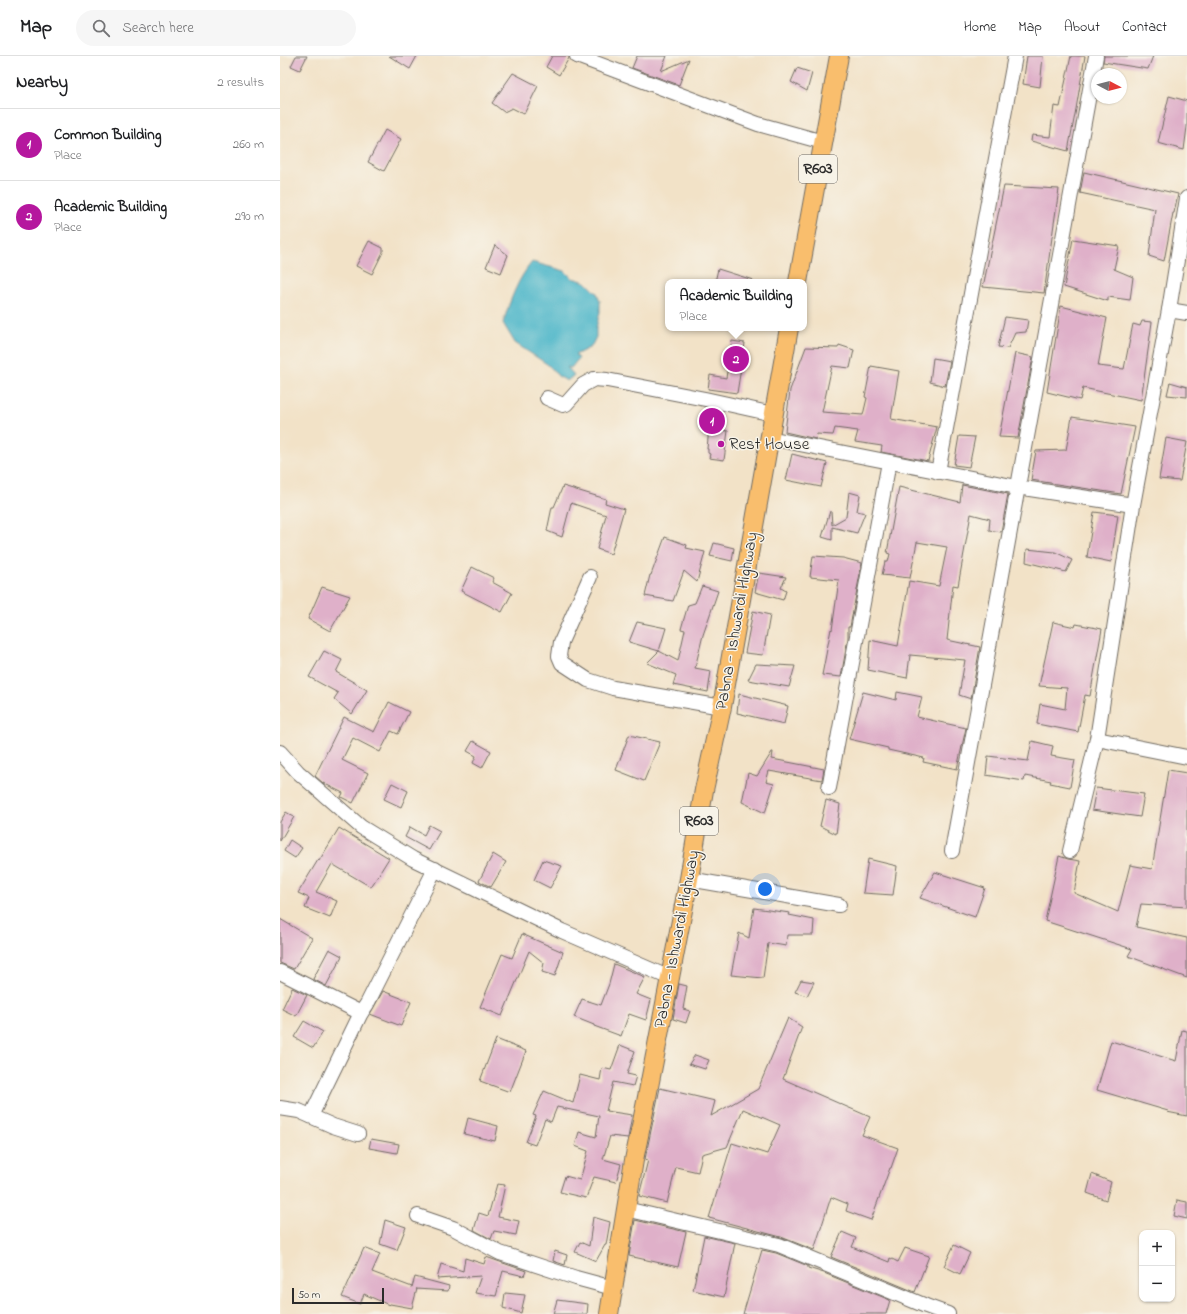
<!DOCTYPE html>
<html lang="en">
<head>
<meta charset="utf-8">
<style>
  body { margin:0; font-family:"Indie Flower",sans-serif; background:#f6f6f6; color:#202124 }
  .controls { position:absolute; right:12px; bottom:12px; display:grid; overflow:hidden; border-radius:8px; box-shadow:0 1px 3px #0004 }
  .controls button { width:36px; height:36px; display:grid; place-items:center; padding:0; border:0; border-bottom:1px solid #e0e0e0; background:#fff; color:#202124; font:20px sans-serif }
  .compass { position:absolute; left:811px; top:12px; width:36px; height:36px; border-radius:50%; background:#fff; box-shadow:0 1px 3px #0004; rotate:97deg }
  .scale { position:absolute; left:12px; bottom:10px; width:92px; box-sizing:border-box; padding-left:4px; border:2px solid #2b2b2b; border-top:0; font-size:11px; line-height:14px; white-space:nowrap; color:#2b2b2b; -webkit-text-stroke:3px #f7f3e8; paint-order:stroke }
  .you { position:absolute; left:485px; top:833px; width:14px; height:14px; margin:-10px; border:3px solid #fff; border-radius:50%; background:#1a73e8; box-shadow:0 0 0 6px #1a73e833 }
  .badge { display:grid; place-items:center; width:26px; height:26px; border-radius:50%; background:#b5179e; color:#fff; font-size:13px; font-weight:700 }
  .pin { position:absolute; translate:-50% -50%; border:2px solid #fff; box-shadow:0 1px 4px #0006 }
  .popup { position:absolute; left:385px; top:223px; width:142px; height:52px; box-sizing:border-box; display:grid; place-content:center; border-radius:8px; background:#fff; filter:drop-shadow(0 1px 3px #0005); font-size:13px; white-space:nowrap; color:#757577 }
  .popup b { font-size:15px; color:#202124 }
  .popup::after { content:''; position:absolute; left:50%; top:100%; margin-left:-8px; border:8px solid transparent; border-top-color:#fff }
  .list { margin:0; padding:0; list-style:none }
  h2 { display:flex; justify-content:space-between; align-items:center; height:52px; margin:0; padding:0 16px; font-size:17px }
  h2 small { font-size:13px; font-weight:400; color:#757577 }
  .list li { display:grid; grid-template-columns:26px 1fr auto; gap:12px; align-items:center; box-sizing:border-box; height:72px; padding:0 16px; border-top:1px solid #e0e0e0 }
  .list b { display:block; font-size:15px; white-space:nowrap }
  .list p { margin:0; font-size:13px; white-space:nowrap; color:#757577 }
  .list em { font-size:13px; font-style:normal; color:#757577 }
  .icon { flex:none; width:22px; height:22px; fill:none; stroke:currentColor; stroke-width:2; stroke-linecap:round; stroke-linejoin:round }
  .map { position:relative; flex:none; width:907px; height:1258px; overflow:hidden }
  header { display:flex; align-items:center; gap:24px; box-sizing:border-box; height:56px; padding:0 20px; background:#fff; border-bottom:1px solid #e0e0e0 }
  header strong { font-size:19px }
  nav { display:flex; gap:22px; margin-inline-start:auto; font-size:14px }
  .search { width:280px; height:36px; background:#f6f6f6; display:flex; align-items:center; gap:10px; box-sizing:border-box; padding:0 14px; border-radius:22px; color:#757577; font-size:15px }
  main { display:flex }
  aside { flex:1; background:#fff }
  .map>svg:first-child { display:block }
  .water { fill:#4cb6c9; stroke:#3c707a }
  .building { fill:#dfb0c9 }
  .lines { fill:none; stroke-linecap:round; stroke-linejoin:round }
  .minor-casing { stroke:#716b62; stroke-width:16 }
  .major-casing { stroke:#716b62; stroke-width:20 }
  .minor { stroke:#fff; stroke-width:14 }
  .major { stroke:#f9be6d; stroke-width:18 }
  .poi-dot { fill:#b5179e; stroke:#f7f3e8; stroke-width:1.5 }
  .labels { text-anchor:middle; dominant-baseline:central; stroke-width:3; stroke-linejoin:round; paint-order:stroke }
  .shield { fill:#f7f3e8; stroke:#686764; stroke-width:1 }
  .shield-label { font-size:16px; font-weight:bold; fill:#2b2b2b }
  .poi-label { font-size:17px; fill:#2b2b2b; stroke:#f7f3e8; text-anchor:start }
  .street-label { font-size:17px; fill:#2b2b2b; stroke:#f7f3e8 }
</style>
</head>
<body>
<header>
<strong>Map</strong>
<div class="search"><svg class="icon" aria-label="search" viewBox="0 0 24 24"><circle cx="10" cy="10" r="6"/><path d="M15 15l6 6"/></svg>Search here</div>
<nav><a>Home</a><a>Map</a><a>About</a><a>Contact</a></nav>
</header>
<main>
<aside>
<h2>Nearby<small>2 results</small></h2>
<ul class="list">
<li><span class="badge">1</span><div><b>Common Building</b><p>Place</p></div><em>260 m</em></li>
<li><span class="badge">2</span><div><b>Academic Building</b><p>Place</p></div><em>290 m</em></li>
</ul>
</aside>
<div class="map">
<svg width="907" height="1258" viewBox="0 0 907 1258">
  <rect width="100%" height="100%" fill="#f7f3e8"/>
  <filter id="ink" filterUnits="userSpaceOnUse"><feTurbulence type="fractalNoise" baseFrequency=".025" numOctaves="2"/><feDisplacementMap in="SourceGraphic" scale="8" xChannelSelector="R" yChannelSelector="G"/><feConvolveMatrix kernelMatrix="1 2 1 2 8 2 1 2 1" color-interpolation-filters="sRGB"/></filter>
  <filter id="wash" filterUnits="userSpaceOnUse"><feTurbulence type="fractalNoise" baseFrequency=".012" numOctaves="4" result="noise"/><feDisplacementMap in="SourceGraphic" scale="16" xChannelSelector="R" yChannelSelector="G"/><feGaussianBlur stdDeviation="0.9" result="paint"/><feColorMatrix in="noise" values="0 0 0 0 0 0 0 0 0 0 0 0 0 0 0 0 0 1.4 0 .05"/><feComposite in="paint" operator="in"/></filter>
  <g filter="url(#wash)">
    <rect width="100%" height="100%" fill="#f2e2c7"/>
    <!-- water -->
    <path class="water" d="M252,206L285,215L292,222L306,226L317,237L320,245V256L316,272V281L311,291L295,299L299,302L291,312L287,311L294,319L287,325L278,320L273,314L267,308L235,287L223,267C230,245 237,224 252,206Z"/>
    <g id="blocks">
      <!-- building -->
      <g class="building">
        <polygon points="16,0 27,0 20,14 11,10"/>
        <polygon points="109,0 137,0 130,13"/>
        <polygon points="272,0 289,0 289,2 279,19 266,11"/>
        <polygon points="357,0 387,0 381,15 409,3 399,29 352,12"/>
        <polygon points="747,0 763,0 760,31 743,28"/>
        <polygon points="791,0 805,0 796,53 788,95 751,85 752,79 770,81 774,50 780,51"/>
        <polygon points="824,0 873,0 868,13 823,6"/>
        <polygon points="517,12 532,17 527,35 511,26"/>
        <polygon points="233,17 258,30 244,58 232,52 224,56 212,47"/>
        <polygon points="889,40 907,45 907,71 904,94 878,87"/>
        <polygon points="105,74 121,83 104,115 88,106"/>
        <polygon points="804,116 898,138 894,157 893,157 884,205 869,200 875,153 800,137"/>
        <polygon points="724,130 779,133 764,237 703,231"/>
        <polygon points="793,183 839,190 834,213 853,221 850,244 828,241 828,245 784,231"/>
        <polygon points="89,185 103,192 103,196 92,218 76,210"/>
        <polygon points="215,189 228,199 221,217 206,211"/>
        <polygon points="438,213 473,224 473,226 435,226"/>
        <polygon points="781,250 827,262 818,310 844,313 853,268 860,270 862,265 872,266 861,344 803,332 800,344 767,336"/>
        <polygon points="725,261 748,264 746,276 735,277 728,292 718,291"/>
        <polygon points="452,285 465,287 457,337 428,333 430,319 446,322"/>
        <polygon points="559,289 574,294 570,312 552,310 542,356 583,359 587,342 585,341 591,310 619,315 611,363 657,371 648,405 601,396 602,390 575,386 578,375 555,372 553,379 537,378 536,383 505,376 510,334 526,291 558,292"/>
        <polygon points="735,297 753,301 738,382 719,381"/>
        <polygon points="653,302 670,305 665,330 650,326"/>
        <polygon points="890,326 907,331 907,341 887,339"/>
        <polygon points="792,361 855,371 841,438 751,424 756,395 786,394"/>
        <polygon points="429,372 448,375 444,404 429,402 430,398 428,397 428,393 427,393"/>
        <polygon points="679,380 695,381 689,411 674,409"/>
        <polygon points="886,382 907,386 900,425 879,423"/>
        <polygon points="512,398 547,407 541,431 506,424"/>
        <polygon points="682,429 728,438 721,476 709,474 710,463 691,458 678,530 673,529 667,584 700,591 691,643 679,639 685,604 630,599 627,622 588,614 590,584 618,590 629,525 659,530 667,491 637,486 630,522 602,519 605,506 608,506 610,498 607,497 619,431 680,446"/>
        <polygon points="283,430 326,443 325,447 344,453 331,498 317,493 326,459 291,447 282,481 267,475 272,451 274,451"/>
        <polygon points="569,436 580,439 577,455 585,457 577,477 552,471 552,484 542,481 550,455 551,455 552,469 566,461"/>
        <polygon points="814,456 838,459 831,506 807,501"/>
        <polygon points="385,481 407,489 406,492 425,496 417,526 404,515 393,545 365,540 370,519 371,519"/>
        <polygon points="434,487 454,492 452,505 430,500"/>
        <polygon points="747,493 775,496 792,504 786,516 746,506"/>
        <polygon points="533,500 563,502 582,507 570,571 568,571 568,582 561,621 542,619 551,573 552,574 559,524 530,521"/>
        <polygon points="192,511 214,522 212,526 232,537 222,556 181,535"/>
        <polygon points="479,517 506,521 501,532 506,535 503,544 475,536"/>
        <polygon points="422,530 438,535 423,579 415,612 431,615 428,636 393,629 396,619 367,607 379,595 398,605 405,574 401,573 408,549 415,547"/>
        <polygon points="42,531 70,540 50,575 28,563"/>
        <polygon points="473,555 490,559 483,599 465,597"/>
        <polygon points="357,566 386,572 379,595 349,586"/>
        <polygon points="773,566 795,571 796,568 822,573 810,640 805,639 798,676 757,668 760,648 785,653 787,632 759,630"/>
        <polygon points="44,595 62,604 56,616 87,634 72,658 54,643 58,637 29,621"/>
        <polygon points="476,608 515,610 509,631 468,624"/>
        <polygon points="583,636 616,644 617,636 642,641 637,661 686,672 677,713 643,706 644,702 608,694 608,692 569,683"/>
        <polygon points="459,638 508,650 504,668 457,657"/>
        <polygon points="109,646 129,656 118,678 111,675 100,696 73,682 62,704 88,717 73,747 61,741 63,737 43,727 35,720 64,661 94,676"/>
        <polygon points="349,679 380,686 364,725 336,714"/>
        <polygon points="193,685 211,695 202,712 193,707 196,700 187,695"/>
        <polygon points="752,685 773,690 771,700 795,704 790,731 770,727 771,725 745,720 744,725 706,719 708,700 748,705"/>
        <polygon points="492,696 493,696 492,703 544,713 542,724 489,715 486,726 494,728 485,757 462,746 468,717 477,720"/>
        <polygon points="888,714 907,717 907,851 861,848 856,871 907,882 907,922 848,900 852,893 765,865 779,800 788,803 800,805 794,837 838,856 850,809 872,813"/>
        <polygon points="112,727 128,735 121,751 104,743"/>
        <polygon points="816,732 864,738 860,761 812,754"/>
        <polygon points="546,744 560,748 556,778 540,770"/>
        <polygon points="6,756 14,761 0,785 0,766"/>
        <polygon points="149,769 160,775 149,794 125,781 130,771 144,779"/>
        <polygon points="59,772 109,802 91,831 52,808 36,836 57,845 50,862 25,852 29,842 18,837 38,804 39,805"/>
        <polygon points="10,784 22,792 15,802 4,795"/>
        <polygon points="213,798 226,806 211,831 199,825"/>
        <polygon points="588,803 617,810 613,839 583,837"/>
        <polygon points="263,804 282,810 270,832 254,824"/>
        <polygon points="655,816 705,832 695,861 640,842"/>
        <polygon points="474,852 510,857 509,859 534,864 533,879 507,879 506,890 488,887 483,922 451,919 459,877 469,882"/>
        <polygon points="0,863 32,882 14,913 0,907"/>
        <polygon points="242,878 283,896 275,920 262,916 264,907 249,895 222,960 200,951 222,898 232,902"/>
        <polygon points="49,893 62,900 46,930 33,923"/>
        <polygon points="334,908 365,921 356,938 371,944 366,964 349,958 341,980 314,970 314,969 294,961 302,943 321,949 329,928"/>
        <polygon points="521,924 534,926 527,940 515,936"/>
        <polygon points="399,928 407,930 403,953 410,955 406,967 393,963"/>
        <polygon points="12,932 27,939 16,960 2,953"/>
        <polygon points="103,935 131,946 121,970 90,958"/>
        <polygon points="508,962 522,971 503,1023 590,1061 582,1079 618,1092 611,1112 610,1112 591,1164 566,1155 568,1148 551,1141 534,1194 501,1181 429,1162 452,1087 487,1098 500,1069 463,1053 447,1091 422,1098 418,1116 396,1111 387,1147 359,1140 368,1104 365,1103 380,1032 435,1045 431,1060 478,1033"/>
        <polygon points="24,965 43,976 33,992 14,981"/>
        <polygon points="902,974 907,975 907,1060 887,1056 888,1055 817,1034 831,985 896,1005"/>
        <polygon points="216,983 246,995 230,1036 200,1025"/>
        <polygon points="340,989 355,995 347,1018 356,1020 353,1030 333,1026 326,1055 352,1059 348,1082 330,1080 323,1103 341,1108 336,1126 314,1121 306,1142 280,1136 285,1120 300,1124 308,1095 295,1090 299,1076 316,1081 319,1060 277,1051 271,1066 265,1063 255,1089 246,1086 256,1060 253,1059 264,1035 293,1047 300,1019 320,1024 322,1012 331,1014"/>
        <polygon points="415,999 429,1004 425,1013 409,1008"/>
        <polygon points="188,1062 218,1070 215,1085 184,1078"/>
        <polygon points="91,1083 119,1088 117,1097 89,1092"/>
        <polygon points="812,1118 831,1126 826,1144 807,1137"/>
        <polygon points="217,1128 225,1129 218,1161 239,1165 236,1179 214,1175 211,1183 194,1174 199,1157 208,1160"/>
        <polygon points="897,1144 907,1146 907,1163 894,1160"/>
        <polygon points="313,1161 330,1166 326,1189 325,1189 316,1205 295,1196 300,1186 309,1190"/>
        <polygon points="105,1164 126,1171 117,1194 100,1188"/>
        <polygon points="355,1164 406,1176 398,1211 349,1200"/>
        <polygon points="562,1176 576,1182 572,1191 609,1206 610,1202 618,1206 625,1192 649,1200 635,1236 551,1201"/>
        <polygon points="424,1180 455,1187 444,1241 413,1234"/>
        <polygon points="674,1189 690,1197 680,1218 664,1210"/>
        <polygon points="84,1192 100,1198 92,1216 132,1231 135,1221 169,1230 168,1235 136,1233 137,1233 132,1252 110,1248 109,1249 84,1238 80,1248 62,1241"/>
        <polygon points="482,1194 496,1197 528,1210 528,1212 544,1217 610,1244 606,1258 463,1258"/>
        <polygon points="275,1195 287,1199 285,1209 273,1205"/>
        <polygon points="206,1201 246,1215 244,1220 223,1215 216,1240 195,1237 201,1220 157,1223 161,1208 183,1215 185,1202 204,1208"/>
        <polygon points="225,1237 245,1239 241,1257 223,1252"/>
        <polygon points="277,1244 308,1248 307,1258 273,1258"/>
      </g>
    </g>
  </g>
  <g filter="url(#ink)">
    <use href="#blocks" fill-opacity="0" stroke="#716b62" stroke-width="1"/>
    <g class="lines">
      <defs>
        <g id="minor">
          <polyline points="297,0 478,68 543,86"/>
          <polyline points="889,254 907,257"/>
          <polyline points="267,342 283,349 286,348 303,329 314,323 327,324 425,343 493,358"/>
          <polyline points="489,382 737,431 853,449"/>
          <polyline points="658,416 735,0"/>
          <polyline points="310,521 281,586 279,600 282,607 308,624 333,632 442,651"/>
          <polyline points="817,683 907,701"/>
          <polyline points="0,696 18,716 81,771 133,803 282,875 390,922"/>
          <polyline points="549,732 609,406"/>
          <polyline points="672,795 816,0"/>
          <polyline points="790,795 817,683 853,449 889,254 907,142"/>
          <polyline points="409,823 559,849"/>
          <polyline points="0,916 81,957"/>
          <polyline points="0,1052 19,1055 53,1070 78,1078"/>
          <polyline points="31,1060 81,957 87,948 155,813"/>
          <polyline points="346,1153 499,1189 646,1250 668,1258"/>
          <polyline points="138,1160 173,1172 220,1197 296,1222 333,1232"/>
        </g>
        <g id="major">
          <polyline points="518,226 559,0"/>
          <polyline points="329,1258 354,1104 367,1041 409,823 424,734 442,651 509,272"/>
        </g>
      </defs>
      <!-- minor casing -->
      <use href="#minor" class="minor-casing"/>
      <!-- major casing -->
      <use href="#major" class="major-casing"/>
      <!-- minor -->
      <use href="#minor" class="minor"/>
      <!-- major -->
      <use href="#major" class="major"/>
    </g>
  </g>
  <!-- markers -->
  <circle class="poi-dot" cx="441" cy="388" r="4"/>
  <g class="labels">
    <!-- shield labels -->
    <g class="shield">
      <rect x="519" y="99" width="38" height="28" rx="3"/>
      <rect x="400" y="751" width="38" height="28" rx="3"/>
    </g>
    <g class="shield-label">
      <text x="538" y="113">R603</text>
      <text x="419" y="765">R603</text>
    </g>
    <!-- poi labels -->
    <g class="poi-label">
      <text x="449" y="388">Rest House</text>
    </g>
    <!-- street labels -->
    <g class="street-label">
      <text transform="translate(457 565) rotate(-80)">Pabna - Ishwardi Highway</text>
      <text transform="translate(397 883) rotate(-79)">Pabna - Ishwardi Highway</text>
    </g>
  </g>
</svg>
<div class="controls">
<button>+</button>
<button>−</button>
</div>
<svg class="compass" viewBox="-18 -18 36 36"><path d="M0-13l5 13h-10z" fill="#e53935"/><path d="M0 13l5-13h-10z" fill="#757577"/></svg>
<div class="scale">50 m</div>
<div class="you"></div>
<div class="pin badge" style="left:432px;top:365px">1</div>
<div class="pin badge" style="left:456px;top:303px">2</div>
<div class="popup"><b>Academic Building</b>Place</div>
</div>
</main>
</body>
</html>
